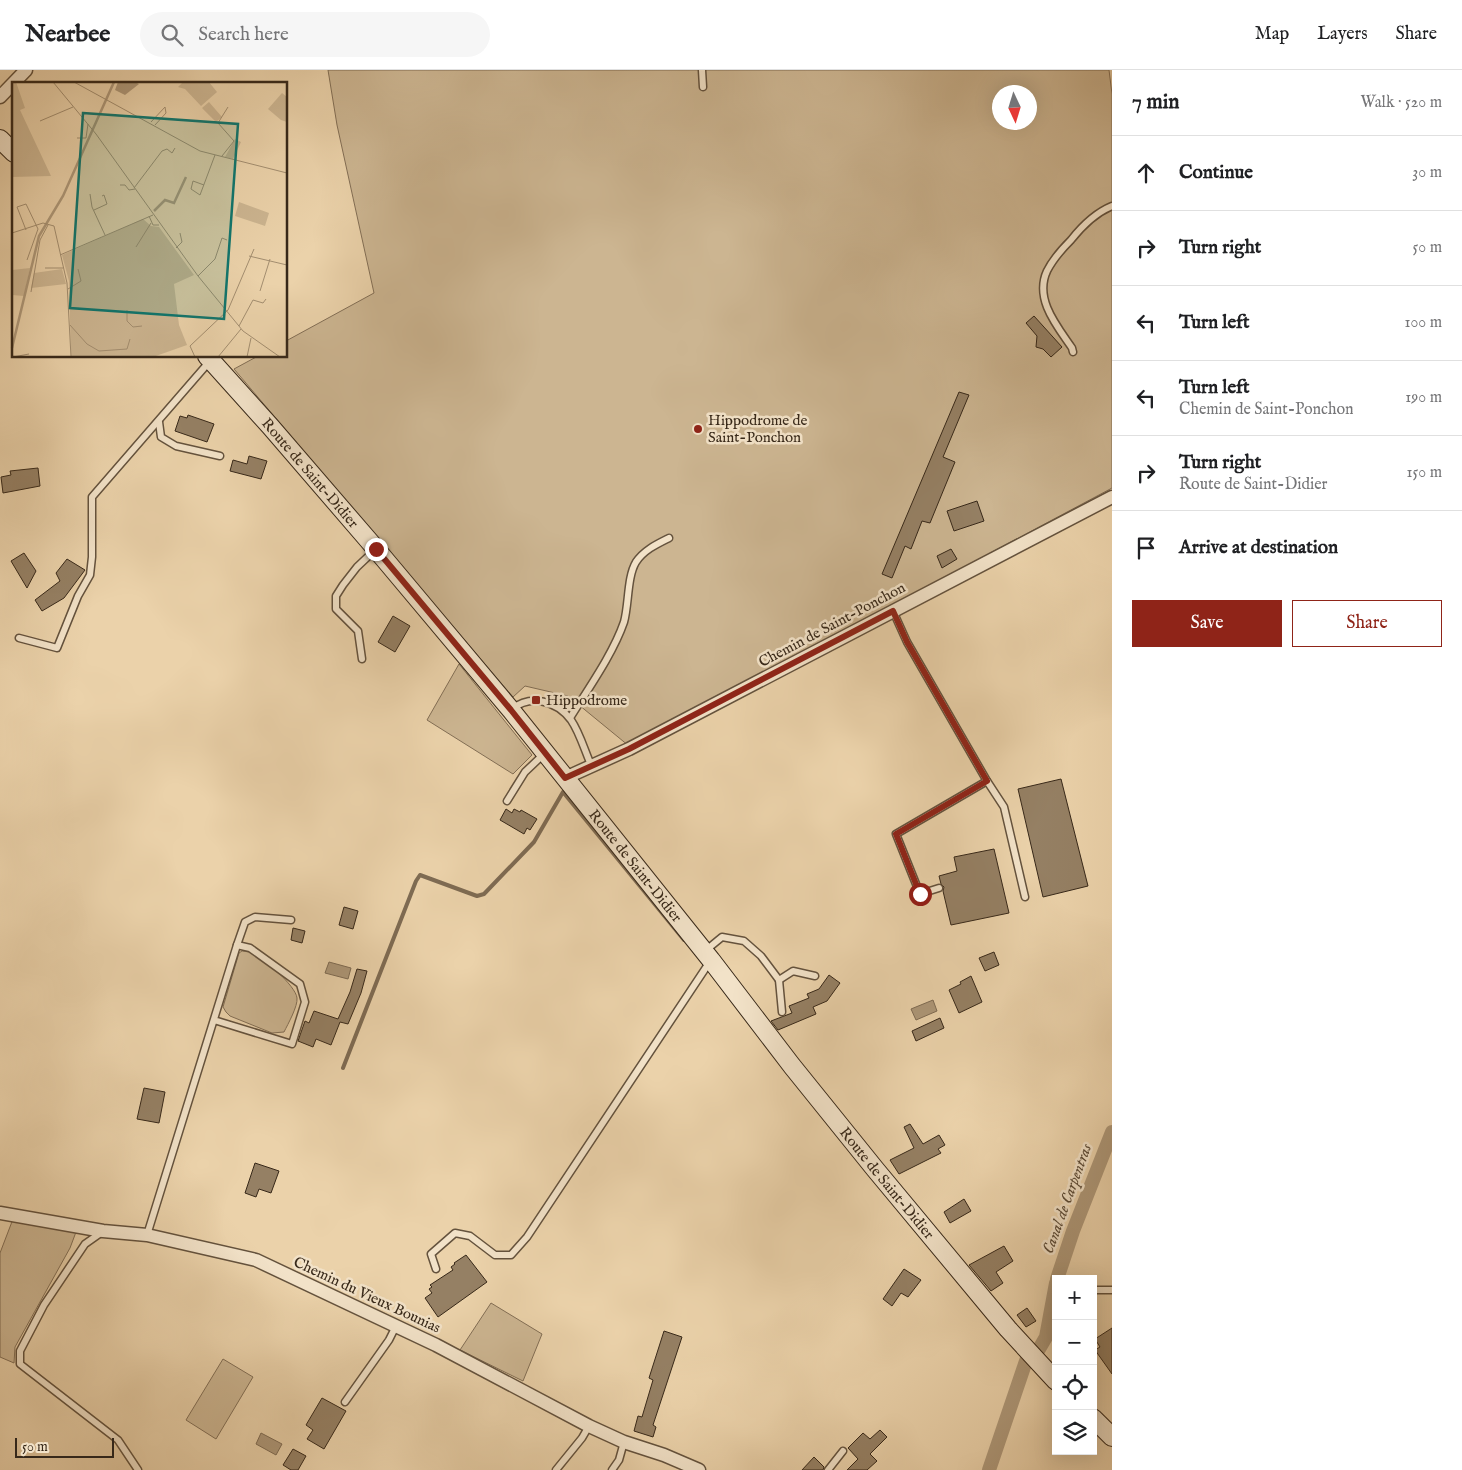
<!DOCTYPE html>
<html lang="en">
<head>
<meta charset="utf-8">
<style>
  body { margin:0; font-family:"IM FELL English",serif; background:#f6f6f6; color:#202124 }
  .controls { position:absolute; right:15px; bottom:15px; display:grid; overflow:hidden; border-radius:0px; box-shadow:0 5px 20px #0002 }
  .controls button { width:45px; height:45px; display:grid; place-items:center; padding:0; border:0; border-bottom:1px solid #e0e0e0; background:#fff; color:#202124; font:25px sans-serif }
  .compass { position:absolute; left:992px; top:15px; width:45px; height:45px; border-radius:50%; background:#fff; box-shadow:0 5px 20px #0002; rotate:176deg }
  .scale { position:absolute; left:15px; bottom:12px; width:99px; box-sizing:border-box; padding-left:5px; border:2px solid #372819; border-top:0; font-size:14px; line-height:18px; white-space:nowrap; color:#372819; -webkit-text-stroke:4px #f2e2c8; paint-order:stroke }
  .stop { position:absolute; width:15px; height:15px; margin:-11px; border:4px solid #8f2418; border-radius:50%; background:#fff }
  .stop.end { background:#8f2418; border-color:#fff; box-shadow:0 1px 5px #0008 }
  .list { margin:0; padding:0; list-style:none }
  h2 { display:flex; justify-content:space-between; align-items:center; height:65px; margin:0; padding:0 20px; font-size:21px }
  h2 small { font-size:16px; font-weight:400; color:#757577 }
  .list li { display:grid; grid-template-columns:32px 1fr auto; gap:15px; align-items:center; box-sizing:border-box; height:75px; padding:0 20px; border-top:1px solid #e0e0e0 }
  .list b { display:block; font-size:19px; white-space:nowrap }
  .list p { margin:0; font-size:16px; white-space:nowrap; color:#757577 }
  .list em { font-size:16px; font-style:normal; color:#757577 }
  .actions { display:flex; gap:10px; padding:15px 20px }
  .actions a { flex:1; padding:11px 0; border:1px solid #8f2418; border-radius:0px; text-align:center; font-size:18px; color:#8f2418 }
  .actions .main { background:#8f2418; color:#fff }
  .icon { flex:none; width:28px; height:28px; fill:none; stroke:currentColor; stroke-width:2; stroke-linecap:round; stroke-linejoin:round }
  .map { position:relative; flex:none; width:1112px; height:1400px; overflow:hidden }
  header { display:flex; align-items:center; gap:30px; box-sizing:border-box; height:70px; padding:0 25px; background:#fff; border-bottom:1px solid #e0e0e0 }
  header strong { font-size:24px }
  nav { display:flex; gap:28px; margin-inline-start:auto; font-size:18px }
  .search { width:350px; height:45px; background:#f6f6f6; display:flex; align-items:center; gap:12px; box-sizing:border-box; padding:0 18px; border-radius:28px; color:#757577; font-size:19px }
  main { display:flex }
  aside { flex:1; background:#fff }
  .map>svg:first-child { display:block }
  .green { fill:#ccb591; stroke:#826e55; fill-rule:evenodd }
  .water { fill:#ae9879; stroke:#7e6b53 }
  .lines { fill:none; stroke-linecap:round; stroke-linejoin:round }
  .stream { stroke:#7e6b53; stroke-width:4 }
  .canal { stroke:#ae9879; stroke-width:14 }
  .building { fill:#958064; stroke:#372819 }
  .service-casing { stroke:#64523d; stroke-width:9 }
  .minor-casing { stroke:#64523d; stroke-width:15 }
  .secondary-casing { stroke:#372819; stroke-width:20 }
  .service { stroke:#f2e2c8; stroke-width:6 }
  .minor { stroke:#f2e2c8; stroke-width:12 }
  .secondary { stroke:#f2e2c8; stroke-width:18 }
  .route { stroke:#8f2418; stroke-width:6 }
  .poi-dot { fill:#8f2418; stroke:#f2e2c8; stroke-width:2 }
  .labels { text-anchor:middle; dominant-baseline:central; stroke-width:5; stroke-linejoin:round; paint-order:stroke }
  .poi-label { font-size:15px; fill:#372819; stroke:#f2e2c8; text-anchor:start }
  .street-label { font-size:15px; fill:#372819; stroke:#f2e2c8 }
  .water-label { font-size:16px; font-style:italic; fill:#5b4a36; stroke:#f2e2c8 }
  .inset-river { fill:none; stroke:#ae9879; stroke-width:2.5 }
  .inset-road { fill:none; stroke:#a38e70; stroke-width:1 }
  .view { fill:#0f766e; fill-opacity:0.15; stroke:#0f766e; stroke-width:2.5 }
  .inset-edge { fill:none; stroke:#372819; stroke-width:2.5 }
</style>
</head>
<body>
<header>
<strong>Nearbee</strong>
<div class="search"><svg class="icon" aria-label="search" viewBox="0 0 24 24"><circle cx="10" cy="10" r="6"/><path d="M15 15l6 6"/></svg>Search here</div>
<nav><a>Map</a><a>Layers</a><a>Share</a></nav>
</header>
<main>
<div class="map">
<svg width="1112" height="1400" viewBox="0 0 1112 1400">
  <rect width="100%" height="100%" fill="#ebd2aa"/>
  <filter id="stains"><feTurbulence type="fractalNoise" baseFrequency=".004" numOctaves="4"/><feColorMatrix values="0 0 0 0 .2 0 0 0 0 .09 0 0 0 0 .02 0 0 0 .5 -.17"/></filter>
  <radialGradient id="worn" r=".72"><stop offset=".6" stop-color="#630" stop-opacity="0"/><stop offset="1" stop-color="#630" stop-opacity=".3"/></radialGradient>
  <!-- green -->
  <g class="green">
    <path d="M328,0H1109L1112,24V418L629,676L568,626L525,616L513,627L234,299L258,286H286V271L374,223L337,55ZM999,22H1030V52H999Z"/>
    <polygon points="459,594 532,685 513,704 427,650"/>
    <path d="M242,881C242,881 249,882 250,882C262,886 296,916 297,928C298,936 288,954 284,962L272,963L230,946L226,942L223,937L239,883Z"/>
    <polygon points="13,1149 76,1162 70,1178 15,1277 14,1293 0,1287 0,1183"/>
    <polygon points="491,1233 542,1264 523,1311 460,1280"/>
    <polygon points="223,1289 253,1307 216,1369 186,1350"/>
  </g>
  <!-- water -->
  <g class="water">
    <polygon points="329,892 351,898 348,909 325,903"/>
    <polygon points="933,930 937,941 916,950 911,939"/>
    <polygon points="261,1363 282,1374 276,1385 256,1374"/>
  </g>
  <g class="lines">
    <!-- stream -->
    <polyline class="stream" points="343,998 416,811 420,805 477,826 484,824 534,772 563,722 684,870"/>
    <!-- canal -->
    <g class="canal">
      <polyline points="1057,1209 1073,1161 1112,1062"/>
      <polyline points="989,1400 1026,1291 1039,1279 1046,1267 1056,1213"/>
    </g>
  </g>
  <!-- building -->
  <g class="building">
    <polygon points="1034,246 1062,277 1051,287 1043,279 1036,277 1037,266 1026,253"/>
    <polygon points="959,322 969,325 943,387 955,392 930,453 922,451 911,479 905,476 892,508 882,504"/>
    <polygon points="188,345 214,354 207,372 175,361 180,346 187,348"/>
    <polygon points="249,386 267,391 261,409 230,401 233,390 247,394"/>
    <polygon points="38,398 40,416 3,423 1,407 11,405 10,401"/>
    <polygon points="977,431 984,451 954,461 947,441"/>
    <polygon points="951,479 957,489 942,498 937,486"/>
    <polygon points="24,483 36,501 27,518 11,491"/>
    <polygon points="67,489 85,500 64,528 42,541 35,530 60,511 56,503"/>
    <polygon points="393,546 410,556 395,582 378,572"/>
    <polygon points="1061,709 1088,816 1043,827 1018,719"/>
    <polygon points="506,739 512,743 514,739 520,742 521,740 537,749 530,760 527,758 524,764 500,750"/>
    <polygon points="994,779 1009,843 951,855 943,821 944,817 941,814 939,806 957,801 954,787"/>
    <polygon points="344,837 358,841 353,859 339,855"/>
    <polygon points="293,858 305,861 302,873 291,870"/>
    <polygon points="994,882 999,895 985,901 979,888"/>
    <polygon points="357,899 367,901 361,923 348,954 340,952 331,975 316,969 313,977 298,971 305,951 309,953 314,941 338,949 350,922"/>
    <polygon points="829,905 840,913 827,931 813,937 816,944 778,960 771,951 792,943 789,936 809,928 807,924 819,919"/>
    <polygon points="971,906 982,932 959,943 949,920 961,914 960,912"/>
    <polygon points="940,948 944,958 916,971 912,961"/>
    <polygon points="144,1018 165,1022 159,1053 137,1049"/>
    <polygon points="910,1054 923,1074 939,1065 945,1075 938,1079 941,1083 899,1104 890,1090 914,1078 904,1057"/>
    <polygon points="255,1093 279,1101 271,1123 259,1119 256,1127 245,1123"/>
    <polygon points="964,1129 971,1141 950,1153 944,1142"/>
    <polygon points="1004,1176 1013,1191 996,1202 1003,1213 991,1221 969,1195"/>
    <polygon points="466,1185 487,1212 438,1247 425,1228 432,1223 429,1219 432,1217 430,1215 453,1200 451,1197 455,1194 454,1193"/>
    <polygon points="904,1199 921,1210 908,1227 901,1223 892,1236 883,1229"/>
    <polygon points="1027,1238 1036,1251 1026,1257 1017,1245"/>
    <polygon points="1112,1258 1112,1304 1095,1280 1100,1277 1095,1269"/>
    <polygon points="664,1261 682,1267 653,1355 656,1357 653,1367 634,1361 638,1346 642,1347 653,1310 649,1308"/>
    <polygon points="322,1328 346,1341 324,1379 307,1369 313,1360 306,1355"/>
    <polygon points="880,1360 887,1367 870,1384 877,1391 867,1400 847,1400 858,1389 848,1378 863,1363 870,1369"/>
    <polygon points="293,1379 306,1386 298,1400 291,1400 283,1395"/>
    <polygon points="814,1387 824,1397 823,1400 802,1400"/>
  </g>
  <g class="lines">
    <defs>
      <g id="service">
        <polyline points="702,0 703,17"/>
        <path d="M1073,282L1072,278C1057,256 1034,229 1047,201C1053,189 1062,179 1071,170C1082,156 1095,143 1112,136"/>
        <polyline points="159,352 161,367 176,376 220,386"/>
        <polyline points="893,541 907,572 987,711 1004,737 1025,827"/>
        <polyline points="19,568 57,578 78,526 90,505 92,487 92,427 210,291"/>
        <polyline points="362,589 358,561 336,539 336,526 343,515 357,497 375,480"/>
        <path d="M512,639C531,624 557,631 571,650C580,663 585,682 592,697"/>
        <path d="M570,648C588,619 613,584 624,552C629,534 627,507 636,492C644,480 657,474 669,468"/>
        <polyline points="507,731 525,702 545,683"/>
        <polyline points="939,818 920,824 896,764 987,711"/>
        <polyline points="237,875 245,852 255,847 291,850"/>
        <polyline points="705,881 722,867 744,871 761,886 779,910 793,901 815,906"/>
        <polyline points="779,910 782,942"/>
        <polyline points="102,1162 85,1174 44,1235 20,1281 20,1294 118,1370 138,1400"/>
        <polyline points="147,1165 237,875 250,878 300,914 305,932 292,974 214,950"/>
        <polyline points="436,1199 431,1184 455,1163 470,1166 495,1185 511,1185 527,1167 711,890"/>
        <polyline points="1093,1220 1112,1220"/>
        <polyline points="345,1332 389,1270 396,1256"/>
        <polyline points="556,1400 582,1368 589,1356"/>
        <polyline points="612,1400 619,1390 624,1372"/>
        <polyline points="828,1400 843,1381"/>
      </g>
      <g id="minor">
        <polyline points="0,27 26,0"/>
        <polyline points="565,708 629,679 1112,427"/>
        <polyline points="0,1143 103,1161 147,1165 256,1190 436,1275 589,1356 624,1372 664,1385 699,1400"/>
      </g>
      <g id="secondary">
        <polyline points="0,69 14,83"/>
        <path id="s1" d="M207,286L270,356L376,479L511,640L711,890L792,996L875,1099L1008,1259L1056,1311"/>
        <polyline points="1093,1348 1112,1367"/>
      </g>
    </defs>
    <!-- service casing -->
    <use href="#service" class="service-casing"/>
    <!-- minor casing -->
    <use href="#minor" class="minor-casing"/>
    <!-- secondary casing -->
    <use href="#secondary" class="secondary-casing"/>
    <!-- service -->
    <use href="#service" class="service"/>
    <!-- minor -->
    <use href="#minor" class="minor"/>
    <!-- secondary -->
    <use href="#secondary" class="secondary"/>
  </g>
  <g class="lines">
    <!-- route -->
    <polyline class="route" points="376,479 511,640 565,708 629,679 893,541 907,572 987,711 896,764 920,824"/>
  </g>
  <!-- markers -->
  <g class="poi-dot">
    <circle cx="698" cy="359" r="5"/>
    <rect x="531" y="625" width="10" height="10" rx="2.5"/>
  </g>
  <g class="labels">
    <!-- poi labels -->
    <g class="poi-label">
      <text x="708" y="350">Hippodrome de<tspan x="708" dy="17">Saint-Ponchon</tspan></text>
      <text x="546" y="630">Hippodrome</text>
    </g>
    <!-- street labels -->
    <g class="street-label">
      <text stroke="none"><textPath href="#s1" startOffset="156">Route de Saint-Didier</textPath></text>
      <text transform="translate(832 555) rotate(-28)">Chemin de Saint-Ponchon</text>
      <text stroke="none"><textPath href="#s1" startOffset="666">Route de Saint-Didier</textPath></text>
      <text stroke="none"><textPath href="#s1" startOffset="1071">Route de Saint-Didier</textPath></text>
      <text transform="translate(367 1225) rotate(25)">Chemin du Vieux Bounias</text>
    </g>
    <!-- water labels -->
    <g class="water-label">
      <text transform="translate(1068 1129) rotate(-70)">Canal de Carpentras</text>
    </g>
  </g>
  <!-- overview -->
  <g transform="translate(12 12)">
    <rect width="275" height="275" fill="#ebd2aa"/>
    <path d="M0,0H4L13,26L8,28L39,94L0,95ZM171,0H197L205,10L189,24L173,7L166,5ZM270,11L275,15V40L269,38L256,27ZM197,20L210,35L204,40L190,26ZM223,57L229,60L221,77L213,75ZM227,120L257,131L253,144L223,134ZM131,137L139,144L147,145L182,193L162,202L167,243L175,263L141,275H59L57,199L50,173ZM18,186L12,214L0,213V188ZM50,187L54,202L19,206L22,191Z" fill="#ccb591"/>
    <path d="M106,0H123L127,2L113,13L103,8Z" fill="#ae9879"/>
    <path class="inset-river" d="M142,129L153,118L162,121L174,95M0,266L27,154L51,114L102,0"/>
    <path class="inset-road" d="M41,0L84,52L186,194L231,249L268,275M62,0L188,69L275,91M28,39L61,25M139,40L153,25L154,31L143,43M65,56H74L76,42M210,74L222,59L206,41L216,25M108,103H113L117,108L123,107M192,103L181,99L179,107L188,113L203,73M122,106L150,69L155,67L160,71L163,66M78,112L80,125L93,153M82,128L95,122L92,113L90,114M137,134L141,143H147M14,148L5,125L14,122L26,147L15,178M0,151L31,141L42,144L55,201L59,275M124,165L139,141M164,166L170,160L168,151M48,173L141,133M237,174L275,183M33,186H51M186,194L203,177L210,156L215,158M56,207L69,199L66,187M248,209L258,177M19,210L28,158L36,143M115,228V239L121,245L130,244M58,243L75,262L87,269L115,267L118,257M227,244L241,218L251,221L254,217M1,275L17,272M183,275L178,264L216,228L242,167M206,275L229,247M235,275L239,256"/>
    <path class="view" d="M71,31L226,42L212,237L58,226Z"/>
    <rect width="275" height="275" class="inset-edge"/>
  </g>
  <rect width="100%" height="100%" filter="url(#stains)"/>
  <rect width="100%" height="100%" fill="url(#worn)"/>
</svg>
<div class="controls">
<button>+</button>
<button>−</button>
<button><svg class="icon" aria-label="locate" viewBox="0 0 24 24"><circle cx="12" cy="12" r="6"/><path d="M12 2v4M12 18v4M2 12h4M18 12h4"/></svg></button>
<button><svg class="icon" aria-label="layers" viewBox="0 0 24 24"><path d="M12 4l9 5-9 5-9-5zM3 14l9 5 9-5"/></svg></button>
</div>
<svg class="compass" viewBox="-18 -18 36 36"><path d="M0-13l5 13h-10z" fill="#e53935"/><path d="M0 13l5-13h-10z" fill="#757577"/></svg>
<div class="scale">50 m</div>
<div class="stop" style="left:920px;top:824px"></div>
<div class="stop end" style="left:376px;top:479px"></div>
</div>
<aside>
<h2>7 min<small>Walk · 520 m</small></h2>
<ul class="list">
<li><svg class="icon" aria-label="ahead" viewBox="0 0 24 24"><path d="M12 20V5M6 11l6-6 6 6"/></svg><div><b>Continue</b></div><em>30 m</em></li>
<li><svg class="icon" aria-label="right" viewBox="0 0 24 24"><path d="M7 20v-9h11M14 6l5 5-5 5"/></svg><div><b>Turn right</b></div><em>50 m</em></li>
<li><svg class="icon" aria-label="left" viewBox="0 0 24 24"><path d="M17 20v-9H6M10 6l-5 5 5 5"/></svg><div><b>Turn left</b></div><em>100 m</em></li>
<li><svg class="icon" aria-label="left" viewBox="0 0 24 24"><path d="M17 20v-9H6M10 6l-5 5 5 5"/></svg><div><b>Turn left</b><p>Chemin de Saint-Ponchon</p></div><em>190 m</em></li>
<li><svg class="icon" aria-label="right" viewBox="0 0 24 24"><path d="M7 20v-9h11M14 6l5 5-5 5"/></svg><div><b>Turn right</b><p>Route de Saint-Didier</p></div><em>150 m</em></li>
<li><svg class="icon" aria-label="arrive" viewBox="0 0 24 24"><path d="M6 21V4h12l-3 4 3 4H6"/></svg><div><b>Arrive at destination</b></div></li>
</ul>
<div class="actions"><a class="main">Save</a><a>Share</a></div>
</aside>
</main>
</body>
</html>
